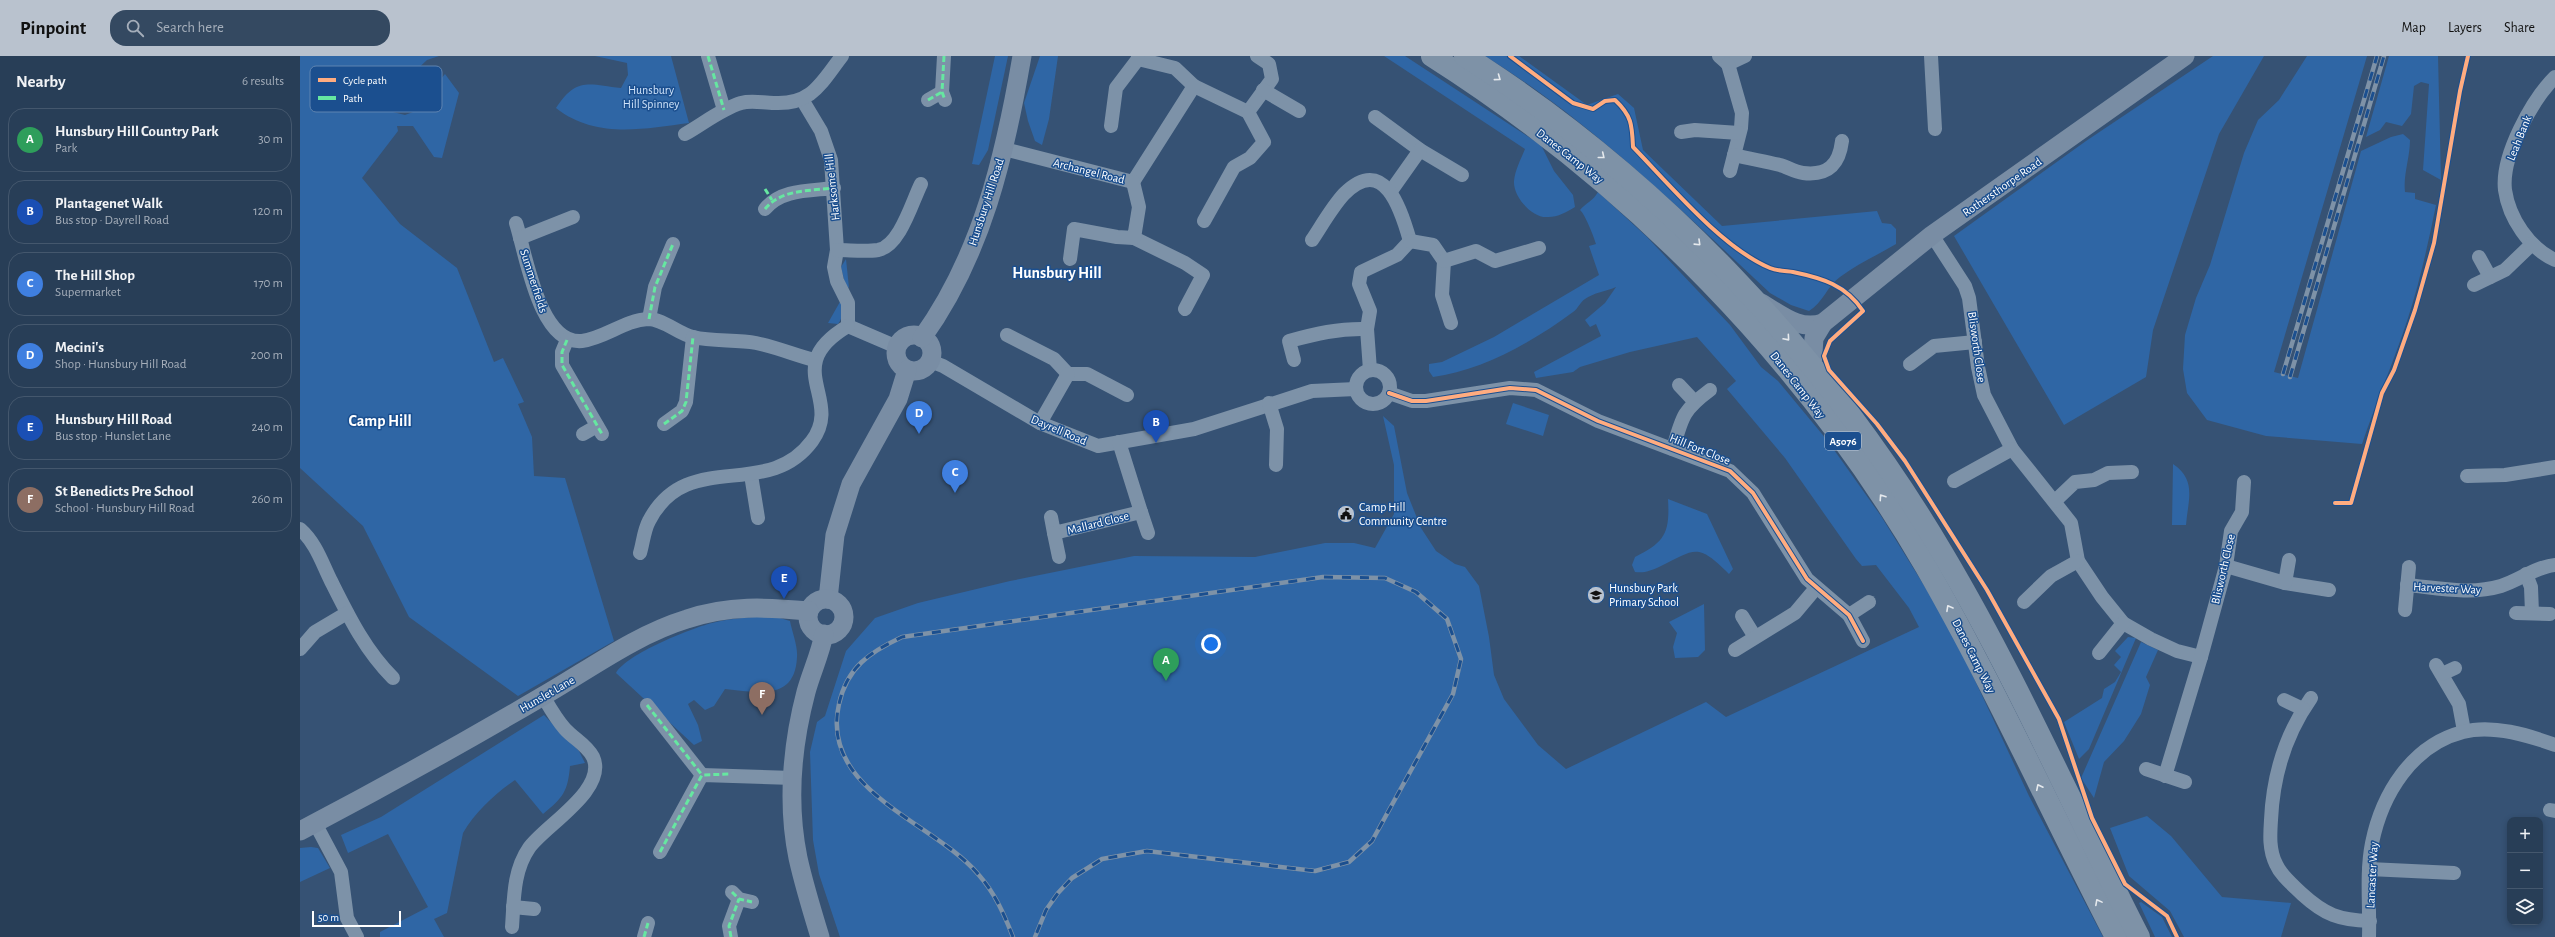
<!DOCTYPE html>
<html lang="en">
<head>
<meta charset="utf-8">
<style>
  body { margin:0; font-family:"Alegreya Sans",sans-serif; background:#344961; color:#f1f3f6 }
  .controls { position:absolute; right:12px; bottom:12px; display:grid; overflow:hidden; border-radius:8px; box-shadow:0 2px 6px #0003 }
  .controls button { width:36px; height:36px; display:grid; place-items:center; padding:0; border:0; border-bottom:1px solid #44576d; background:#283e57; color:#f1f3f6; font:20px sans-serif }
  .scale { position:absolute; left:12px; bottom:10px; width:89px; box-sizing:border-box; padding-left:4px; border:2px solid #fff; border-top:0; font-size:11px; line-height:14px; white-space:nowrap; color:#fff; -webkit-text-stroke:3px #1b4f8f; paint-order:stroke }
  .you { position:absolute; left:911px; top:588px; width:14px; height:14px; margin:-10px; border:3px solid #fff; border-radius:50%; background:#1a73e8; box-shadow:0 0 0 6px #1a73e833 }
  .badge { display:grid; place-items:center; width:26px; height:26px; border-radius:50%; background:#b9c2ce; color:#fff; font-size:13px; font-weight:700 }
  .pin { position:absolute; translate:-50% -33px; filter:drop-shadow(0 1px 2px #0008) }
  .pin::after { content:''; position:absolute; top:21px; width:14px; height:12px; background:inherit; clip-path:polygon(0 0,100% 0,50% 100%) }
  .list { margin:0; padding:0; list-style:none }
  h2 { display:flex; justify-content:space-between; align-items:center; height:52px; margin:0; padding:0 16px; font-size:17px }
  h2 small { font-size:13px; font-weight:400; color:#a5aeba }
  .list li { display:grid; grid-template-columns:26px 1fr auto; gap:12px; align-items:center; box-sizing:border-box; height:64px; margin:0 8px 8px; padding:0 8px; border:1px solid #44576d; border-radius:16px }
  .list b { display:block; font-size:15px; white-space:nowrap }
  .list p { margin:0; font-size:13px; white-space:nowrap; color:#a5aeba }
  .list em { font-size:13px; font-style:normal; color:#a5aeba }
  .icon { flex:none; width:22px; height:22px; fill:none; stroke:currentColor; stroke-width:2; stroke-linecap:round; stroke-linejoin:round }
  .map { position:relative; flex:none; width:2255px; height:881px; overflow:hidden }
  header { display:flex; align-items:center; gap:24px; box-sizing:border-box; height:56px; padding:0 20px; background:#b9c2ce; color:#111 }
  header strong { font-size:19px }
  nav { display:flex; gap:22px; margin-inline-start:auto; font-size:14px }
  .search { width:280px; height:36px; background:#344961; display:flex; align-items:center; gap:10px; box-sizing:border-box; padding:0 14px; border-radius:16px; color:#a5aeba; font-size:15px }
  main { display:flex }
  aside { flex:1; background:#283e57 }
  .map>svg:first-child { display:block }
  .green { fill:#2f66a5 }
  .lines { fill:none; stroke-linecap:round; stroke-linejoin:round }
  .street { stroke:#7d92a8; stroke-width:14 }
  .secondary { stroke:#798da4; stroke-width:19 }
  .highway { stroke:#7e92a7; stroke-width:22 }
  .rail-casing { stroke:#7e92a7; stroke-width:4.5 }
  .rail { stroke:#1b4f8f; stroke-width:3; stroke-dasharray:9; stroke-linecap:butt }
  .quiet { stroke:#66e7a1; stroke-width:3; stroke-dasharray:6 3; stroke-linecap:butt }
  .cycleway-casing { stroke:#1b4f8f; stroke-width:6 }
  .cycleway { stroke:#ffac80; stroke-width:4 }
  .oneway { stroke:#e5e9ed }
  .labels { text-anchor:middle; dominant-baseline:central; stroke-width:3; stroke-linejoin:round; paint-order:stroke }
  .shield { fill:#1b4f8f; stroke:#bbcadd; stroke-width:1 }
  .shield-label { font-size:11px; font-weight:bold; fill:#fff }
  .park-label { font-size:12px; fill:#cfe3fa; stroke:#1b4f8f }
  .street-label { font-size:12px; fill:#fff; stroke:#1b4f8f }
  .poi-label { font-size:12px; fill:#fff; stroke:#1b4f8f; text-anchor:start }
  .district-label { font-size:16px; font-weight:bold; fill:#fff; stroke:#1b4f8f }
  .key { fill:#1b4f8f; stroke:#5f84b1; stroke-width:1 }
  .key-label { font-size:11px; fill:#fff }
</style>
</head>
<body>
<header>
<strong>Pinpoint</strong>
<div class="search"><svg class="icon" aria-label="search" viewBox="0 0 24 24"><circle cx="10" cy="10" r="6"/><path d="M15 15l6 6"/></svg>Search here</div>
<nav><a>Map</a><a>Layers</a><a>Share</a></nav>
</header>
<main>
<aside>
<h2>Nearby<small>6 results</small></h2>
<ul class="list">
<li><span class="badge" style="background:#2e9e5b">A</span><div><b>Hunsbury Hill Country Park</b><p>Park</p></div><em>30 m</em></li>
<li><span class="badge" style="background:#1a4fb4">B</span><div><b>Plantagenet Walk</b><p>Bus stop · Dayrell Road</p></div><em>120 m</em></li>
<li><span class="badge" style="background:#3f7fe0">C</span><div><b>The Hill Shop</b><p>Supermarket</p></div><em>170 m</em></li>
<li><span class="badge" style="background:#3f7fe0">D</span><div><b>Mecini's</b><p>Shop · Hunsbury Hill Road</p></div><em>200 m</em></li>
<li><span class="badge" style="background:#1a4fb4">E</span><div><b>Hunsbury Hill Road</b><p>Bus stop · Hunslet Lane</p></div><em>240 m</em></li>
<li><span class="badge" style="background:#8d6e63">F</span><div><b>St Benedicts Pre School</b><p>School · Hunsbury Hill Road</p></div><em>260 m</em></li>
</ul>
</aside>
<div class="map">
<svg width="2255" height="881" viewBox="0 0 2255 881">
  <rect width="100%" height="100%" fill="#365274"/>
  <!-- green -->
  <g class="green">
    <polygon points="0,0 139,0 127,4 89,40 93,56 105,59 113,56 145,18 159,37 142,102 134,101 113,70 97,70 98,75 62,122 100,168 157,212 194,306 203,302 224,346 218,348 232,381 234,420 265,422 314,585 218,640 109,561 63,470 0,412"/>
    <path d="M295,0H371L389,67C343,73 295,83 256,52C276,21 288,28 321,32L328,19L327,7Z"/>
    <polygon points="695,0 708,0 688,94 679,109 672,108"/>
    <polygon points="740,0 758,0 749,63 742,89 735,85 728,65 724,47"/>
    <path d="M1084,0H1105L1241,89L1254,115L1273,139L1275,151C1267,156 1256,162 1246,161C1231,161 1213,140 1214,125C1215,114 1221,103 1225,93Z"/>
    <path d="M1185,0H1219L1287,49L1318,38L1334,52L1343,94L1422,170L1577,155L1582,167L1591,168L1596,173V188C1578,199 1557,208 1540,221C1527,230 1523,247 1509,255L1491,249L1470,237C1380,153 1290,65 1185,0Z"/>
    <polygon points="1913,0 1964,0 1919,78 1853,274 1846,321 1764,369 1654,180 1786,85"/>
    <path d="M2007,0H2067L1974,316L1998,322L2061,95L2091,81L2103,78L2110,84C2110,102 2103,118 2105,136L2115,137V143L2136,149C2128,188 2120,225 2108,262C2094,305 2076,346 2062,388L1966,380L1907,364L1887,337L1883,313L1885,279L1896,242L1910,209L1944,97L1958,64L1979,44Z"/>
    <polygon points="2089,0 2138,0 2141,124 2123,114 2129,28 2121,26 2114,30 2111,58 2102,70 2086,66 2080,74 2066,81"/>
    <path d="M1298,136L1347,181L1430,269L1461,311L1478,325L1527,384L1581,460L1651,573L1729,740L1803,881H540L519,818L513,784L510,696L517,666L525,660L546,595L575,562L618,547L710,525L834,500L955,501L1025,487H1054L1075,492L1094,458V409L1083,360L1094,370L1107,437L1121,472L1136,495L1155,508L1165,511L1179,530L1189,581L1194,619L1204,643L1238,689L1266,713L1406,646L1426,661L1619,571L1609,552L1576,509L1562,510L1556,503L1485,402L1427,333L1436,325L1397,281L1330,296L1280,311L1273,316L1236,322L1234,316L1301,280L1296,268L1290,271L1285,264L1305,247L1316,231C1307,235 1293,237 1285,243C1280,246 1278,253 1273,256C1234,285 1182,315 1133,321L1129,315V308L1142,306L1194,281L1299,219L1289,190L1296,188C1294,181 1285,158 1280,154C1286,147 1293,145 1298,136Z"/>
    <polygon points="546,203 549,232 545,228 541,211"/>
    <path d="M541,244C542,253 544,261 538,268L528,267Z"/>
    <polygon points="1213,347 1249,359 1243,380 1206,368"/>
    <path d="M1873,408C1897,424 1888,444 1886,469H1872Z"/>
    <path d="M1368,443L1407,458L1433,513L1429,518C1397,486 1396,493 1359,511C1350,515 1345,517 1335,516L1332,509L1335,501C1365,486 1370,477 1368,443Z"/>
    <polygon points="1404,548 1405,594 1398,601 1375,602 1373,591 1377,577 1369,566"/>
    <path d="M473,560L490,565C492,576 498,590 497,601C495,646 457,636 425,633L414,650L405,654L394,644L388,648L398,669L402,685L394,689L316,617C327,598 389,573 412,567C432,562 453,561 473,560Z"/>
    <polygon points="1828,581 1836,582 1789,693 1779,703 1764,666 1802,642 1804,633 1815,626 1821,616 1814,609 1821,601 1815,595"/>
    <polygon points="1841,586 1858,594 1846,621 1850,629 1841,658 1824,685 1804,706 1794,742 1781,722"/>
    <path d="M244,659L279,695L285,707L270,710C268,735 263,742 243,758L215,724C195,738 176,755 163,777L147,857L134,863L144,881H80V876L128,851L88,778L48,797L41,779L81,761Z"/>
    <polygon points="1847,760 1871,780 1922,841 1991,847 1981,881 1884,881 1870,855 1829,820 1810,772"/>
    <polygon points="11,791 18,792 30,812 0,826 0,792"/>
    <polygon points="1841,846 1862,861 1872,881 1855,881 1839,847"/>
  </g>
  <g class="lines">
    <!-- street -->
    <g class="street">
      <polyline points="408,0 424,54"/>
      <polyline points="644,0 642,36 645,44"/>
      <polyline points="838,0 838,3 875,12 894,30 948,56 972,23 969,8 957,0"/>
      <polyline points="1419,0 1428,8 1445,0"/>
      <polyline points="1631,0 1635,73"/>
      <polyline points="1428,8 1442,57 1441,72 1430,115"/>
      <path d="M2255,21C2232,44 2201,100 2205,134C2209,162 2229,192 2255,204"/>
      <polyline points="963,34 999,55"/>
      <polyline points="628,44 642,36"/>
      <polyline points="503,45 521,75 531,104 537,194 534,211 537,225 548,247 548,270"/>
      <polyline points="1075,61 1120,94 1162,119"/>
      <polyline points="811,70 816,32 838,3"/>
      <polyline points="1381,76 1395,74 1439,77"/>
      <path d="M385,78C403,68 421,53 441,47C452,44 463,47 474,47C512,49 521,27 542,0"/>
      <polyline points="704,93 833,126"/>
      <path d="M1434,99C1450,103 1464,105 1480,109C1487,111 1495,116 1503,117C1528,120 1539,109 1542,85"/>
      <polyline points="833,126 894,30"/>
      <polyline points="1091,135 1120,94"/>
      <path d="M465,153C481,133 510,135 534,132"/>
      <polyline points="904,165 934,111 950,102 964,86 948,56"/>
      <path d="M216,167C226,198 239,289 282,285C305,282 325,264 348,263C364,263 378,278 393,281C413,286 436,283 456,287C476,291 495,299 514,304"/>
      <polyline points="1632,179 1665,230 1669,242 1678,311 1684,339 1712,393 1771,467 1778,505 1802,541 1823,567 1851,583 1877,595 1901,601"/>
      <polyline points="220,182 273,161"/>
      <polyline points="834,182 885,207 903,219 885,253"/>
      <path d="M1012,184C1022,169 1032,151 1044,138C1084,98 1101,153 1110,185L1097,199L1061,216L1059,228L1070,255L1067,273L1070,314"/>
      <polyline points="1110,185 1133,189 1144,205 1142,239 1151,267"/>
      <path d="M537,194C550,194 565,196 578,194C600,190 612,146 621,128"/>
      <polyline points="2179,201 2190,221"/>
      <polyline points="770,203 774,173 817,181 834,182 839,151 833,126"/>
      <polyline points="1144,205 1176,195 1195,205 1239,192"/>
      <polyline points="2174,229 2205,214 2232,188"/>
      <polyline points="349,263 355,231 373,188"/>
      <polyline points="548,270 597,291"/>
      <polyline points="707,279 754,303 768,318 787,318 827,339"/>
      <polyline points="267,284 262,296 262,309 302,378"/>
      <path d="M994,304L989,285C1015,278 1039,272 1067,273"/>
      <polyline points="630,305 643,310 740,367 798,390 894,373 1012,335 1056,333"/>
      <polyline points="1610,308 1634,290 1675,286"/>
      <circle cx="1073" cy="331" r="17"/>
      <polyline points="1379,329 1394,345"/>
      <polyline points="1089,337 1112,345 1126,345 1210,332 1236,334 1298,365 1430,415 1453,437 1507,523 1549,559 1563,585"/>
      <polyline points="969,347 977,373 976,409"/>
      <polyline points="740,367 768,318"/>
      <polyline points="364,368 382,355 386,346 393,281"/>
      <polyline points="283,378 297,370"/>
      <path d="M1373,393C1382,361 1383,354 1410,334"/>
      <polyline points="451,419 458,462"/>
      <polyline points="2167,420 2205,419 2255,411"/>
      <polyline points="1654,425 1712,393"/>
      <polyline points="1755,445 1775,426 1794,424 1808,417 1832,416"/>
      <polyline points="841,456 848,477"/>
      <polyline points="751,461 754,477 841,456 819,386"/>
      <path d="M0,473C16,487 22,507 31,525C49,561 65,594 93,622"/>
      <polyline points="754,477 759,501"/>
      <path d="M340,497C343,487 344,474 349,465C387,391 467,446 512,385C544,342 479,311 548,270"/>
      <polyline points="1926,510 1985,527 2029,534"/>
      <polyline points="2226,518 2231,531 2232,557"/>
      <polyline points="1985,527 1989,504"/>
      <path d="M2107,529C2138,532 2171,539 2201,530C2220,524 2235,511 2255,509"/>
      <polyline points="1724,546 1751,520 1778,505"/>
      <polyline points="2105,554 2109,511"/>
      <polyline points="2216,557 2250,558"/>
      <polyline points="1549,559 1569,546"/>
      <polyline points="1442,560 1455,581"/>
      <polyline points="0,593 15,576 47,557"/>
      <polyline points="1435,594 1495,557 1516,532"/>
      <polyline points="1799,597 1823,567"/>
      <polyline points="2136,609 2159,648 2164,675"/>
      <polyline points="2142,618 2155,612"/>
      <path d="M2011,642C1985,679 1973,719 1971,764C1970,779 1969,794 1976,808C1981,820 1993,829 2002,838C2025,859 2039,864 2070,865"/>
      <polyline points="1984,644 2003,653"/>
      <polyline points="347,649 402,719"/>
      <polyline points="1846,713 1885,726"/>
      <polyline points="1865,720 1901,601 1926,510 1931,475 1942,456 1944,426"/>
      <polyline points="2250,754 2255,755"/>
      <polyline points="15,767 41,816 47,862 57,881"/>
      <polyline points="360,796 402,719 493,722"/>
      <polyline points="2069,813 2154,817"/>
      <polyline points="432,836 439,843 452,846"/>
      <polyline points="213,851 234,853"/>
      <path d="M212,871C214,844 213,815 229,792C244,770 308,734 293,701C287,689 274,683 265,673C256,663 250,652 243,640"/>
      <polyline points="344,881 348,867"/>
      <polyline points="431,881 429,870 439,843"/>
      <path d="M2069,881C2070,851 2066,817 2072,787C2082,738 2112,689 2163,676C2192,668 2228,679 2255,689"/>
    </g>
    <!-- secondary -->
    <g class="secondary">
      <path d="M1461,247C1482,259 1499,275 1523,267L1632,179L1885,0"/>
      <circle cx="614" cy="297" r="18"/>
      <path d="M622,282C682,199 705,99 722,0"/>
      <polyline points="1512,311 1514,282 1523,267"/>
      <polyline points="528,543 535,479 551,428 598,343 607,314"/>
      <circle cx="526" cy="561" r="18"/>
      <path d="M0,775C82,732 163,687 243,640C290,613 335,579 387,563C429,549 466,551 509,555"/>
      <path d="M520,881C512,855 504,829 498,802C487,748 492,689 506,636C511,617 520,599 524,578"/>
    </g>
    <!-- highway -->
    <g class="highway">
      <path d="M1132,0C1333,128 1506,304 1626,511C1695,631 1752,758 1816,881"/>
      <path d="M1165,0C1360,124 1526,300 1643,498C1716,621 1774,754 1839,881"/>
    </g>
    <defs>
      <g id="rail">
        <polyline points="1983,318 2077,0"/>
        <polyline points="1990,321 2084,0"/>
        <path d="M713,881C704,858 695,837 678,818C634,766 519,735 539,648C547,611 570,596 602,581L1023,521L1085,522L1116,536L1147,563L1161,603L1153,638L1072,785L1049,806L1015,815L847,795L802,803L772,822L758,837L746,854L735,881"/>
      </g>
    </defs>
    <!-- rail casing -->
    <use href="#rail" class="rail-casing"/>
    <!-- rail -->
    <use href="#rail" class="rail"/>
    <!-- quiet -->
    <g class="quiet">
      <polyline points="408,0 424,54"/>
      <polyline points="644,0 642,36 645,44"/>
      <polyline points="628,44 642,36"/>
      <polyline points="465,133 472,144"/>
      <path d="M465,153C481,133 510,135 534,132"/>
      <polyline points="349,263 355,231 373,188"/>
      <polyline points="267,284 262,296 262,309 302,378"/>
      <polyline points="364,368 382,355 386,346 393,281"/>
      <polyline points="347,649 402,719"/>
      <polyline points="360,796 402,719 431,718"/>
      <polyline points="432,836 439,843 452,846"/>
      <polyline points="344,881 348,867"/>
      <polyline points="431,881 429,870 439,843"/>
    </g>
    <defs>
      <g id="cycleway">
        <path d="M1210,0L1273,47L1293,53L1305,45L1315,44C1332,60 1332,69 1333,91C1369,128 1422,192 1470,212C1477,215 1486,215 1493,216C1522,222 1546,229 1563,255L1530,285L1524,300L1529,314L1577,368L1605,405L1687,534L1759,663L1792,762L1825,828L1867,860L1877,881"/>
        <polyline points="1089,337 1112,345 1126,345 1210,332 1236,334 1298,365 1430,415 1453,437 1507,523 1549,559 1563,585"/>
        <polyline points="2035,447 2051,447 2082,337 2094,314 2115,254 2134,187 2160,35 2168,0"/>
      </g>
    </defs>
    <!-- cycleway casing -->
    <use href="#cycleway" class="cycleway-casing"/>
    <!-- cycleway -->
    <use href="#cycleway" class="cycleway"/>
  </g>
  <!-- one-way arrows -->
  <defs><path id="oneway-chevron" d="M-2-3.5L2.5 0L-2 3.5" fill="none" stroke-width="1.6" stroke-linecap="round" stroke-linejoin="round"/></defs>
  <g class="oneway">
    <use href="#oneway-chevron" transform="translate(1198 22) rotate(36)"/>
    <use href="#oneway-chevron" transform="translate(1302 100) rotate(39)"/>
    <use href="#oneway-chevron" transform="translate(1398 187) rotate(44)"/>
    <use href="#oneway-chevron" transform="translate(1487 282) rotate(49)"/>
    <use href="#oneway-chevron" transform="translate(1582 441) rotate(-124)"/>
    <use href="#oneway-chevron" transform="translate(1649 552) rotate(-119)"/>
    <use href="#oneway-chevron" transform="translate(1739 731) rotate(-116)"/>
    <use href="#oneway-chevron" transform="translate(1798 846) rotate(-118)"/>
  </g>
  <!-- icons -->
  <defs>
    <symbol id="civic-disc" viewBox="-11 -11 22 22"><circle r="9.5" fill="#b9c2ce" stroke="#1b4f8f"/><path d="M-.6-6.5H3V-4.5H.6V-3L4-1V1h2V6H-6V1h2V-1L-.6-3ZM-1.2 2.5V6h2.4V2.5Z" fill="#111"/></symbol>
    <symbol id="school-disc" viewBox="-11 -11 22 22"><circle r="9.5" fill="#b9c2ce" stroke="#1b4f8f"/><path d="M0-5L7-2L0 1L-7-2ZM-4 1L0 2.5L4 1V4Q0 6-4 4Z" fill="#111"/></symbol>
  </defs>
  <g fill-rule="evenodd">
    <use href="#civic-disc" x="1036" y="448" width="20" height="20"/>
    <use href="#school-disc" x="1286" y="529" width="20" height="20"/>
  </g>
  <g class="labels">
    <!-- shield labels -->
    <rect class="shield" x="1525" y="376" width="36" height="18" rx="3"/>
    <g class="shield-label">
      <text x="1543" y="385">A5076</text>
    </g>
    <!-- park labels -->
    <g class="park-label">
      <text x="351" y="34">Hunsbury<tspan x="351" dy="14">Hill Spinney</tspan></text>
    </g>
    <!-- street labels -->
    <g class="street-label">
      <text transform="translate(2219 82) rotate(-68)">Leah Bank</text>
      <text transform="translate(1270 100) rotate(38)">Danes Camp Way</text>
      <text transform="translate(789 115) rotate(14)">Archangel Road</text>
      <text transform="translate(532 131) rotate(-96)">Harksome Hill</text>
      <text transform="translate(1702 131) rotate(-35)">Rothersthorpe Road</text>
      <text transform="translate(686 146) rotate(-72)">Hunsbury Hill Road</text>
      <text transform="translate(234 225) rotate(72)">Summerfields</text>
      <text transform="translate(1677 291) rotate(82)">Blisworth Close</text>
      <text transform="translate(1498 329) rotate(52)">Danes Camp Way</text>
      <text transform="translate(759 374) rotate(23)">Dayrell Road</text>
      <text transform="translate(1400 393) rotate(22)">Hill Fort Close</text>
      <text transform="translate(798 467) rotate(-14)">Mallard Close</text>
      <text transform="translate(1923 513) rotate(-77)">Blisworth Close</text>
      <text transform="translate(2147 532) rotate(3)">Harvester Way</text>
      <text transform="translate(1674 600) rotate(63)">Danes Camp Way</text>
      <text transform="translate(247 638) rotate(-30)">Hunslet Lane</text>
      <text transform="translate(2072 819) rotate(-87)">Lancaster Way</text>
    </g>
    <!-- poi labels -->
    <g class="poi-label">
      <text x="1059" y="451">Camp Hill<tspan x="1059" dy="14">Community Centre</tspan></text>
      <text x="1309" y="532">Hunsbury Park<tspan x="1309" dy="14">Primary School</tspan></text>
    </g>
    <!-- district labels -->
    <g class="district-label">
      <text x="757" y="217">Hunsbury Hill</text>
      <text x="80" y="365">Camp Hill</text>
    </g>
  </g>
  <!-- legend -->
  <rect x="10" y="10" width="132" height="46" rx="6" class="key"/>
  <rect x="18" y="22" width="18" height="4" fill="#ffac80"/>
  <rect x="18" y="40" width="18" height="4" fill="#66e7a1"/>
  <g class="key-label">
    <text x="43" y="28">Cycle path</text>
    <text x="43" y="46">Path</text>
  </g>
</svg>
<div class="controls">
<button>+</button>
<button>−</button>
<button><svg class="icon" aria-label="layers" viewBox="0 0 24 24"><path d="M12 4l9 5-9 5-9-5zM3 14l9 5 9-5"/></svg></button>
</div>
<div class="scale">50 m</div>
<div class="you"></div>
<div class="pin badge" style="left:866px;top:625px;background:#2e9e5b">A</div>
<div class="pin badge" style="left:856px;top:387px;background:#1a4fb4">B</div>
<div class="pin badge" style="left:655px;top:437px;background:#3f7fe0">C</div>
<div class="pin badge" style="left:619px;top:378px;background:#3f7fe0">D</div>
<div class="pin badge" style="left:484px;top:543px;background:#1a4fb4">E</div>
<div class="pin badge" style="left:462px;top:659px;background:#8d6e63">F</div>
</div>
</main>
</body>
</html>
